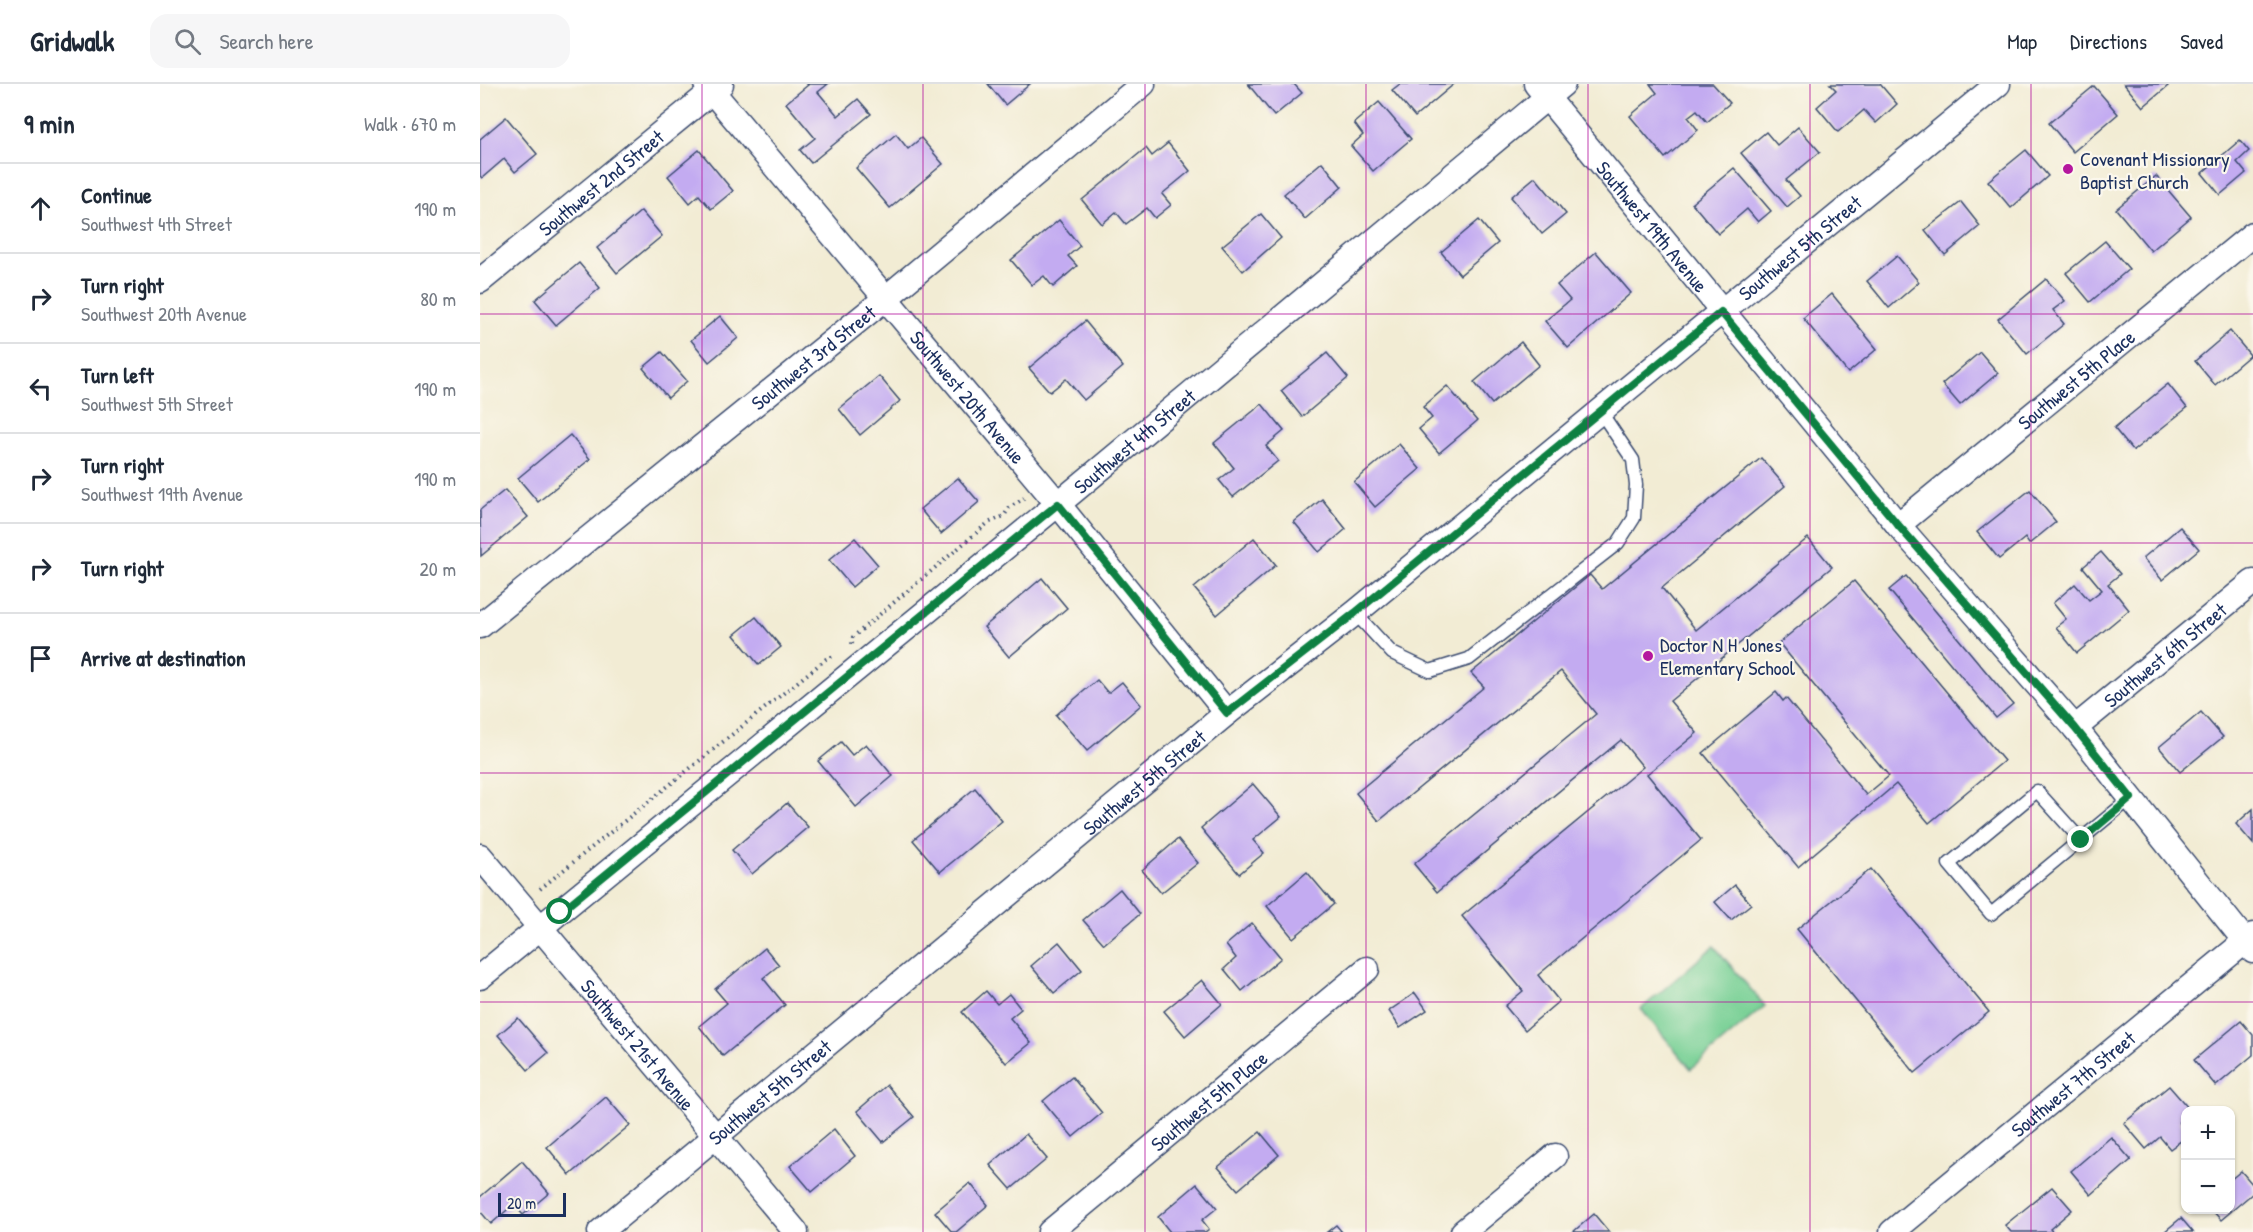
<!DOCTYPE html>
<html lang="en">
<head>
<meta charset="utf-8">
<style>
  body { margin:0; font-family:"Patrick Hand",sans-serif; background:#f6f6f7; color:#1f2937 }
  .controls { position:absolute; right:18px; bottom:18px; display:grid; overflow:hidden; border-radius:12px; box-shadow:0 2px 4px #0004 }
  .controls button { width:54px; height:54px; display:grid; place-items:center; padding:0; border:0; border-bottom:2px solid #e0e1e3; background:#fff; color:#1f2937; font:30px sans-serif }
  .scale { position:absolute; left:18px; bottom:15px; width:68px; box-sizing:border-box; padding-left:6px; border:3px solid #1b2f5e; border-top:0; font-size:16px; line-height:21px; white-space:nowrap; color:#1b2f5e; -webkit-text-stroke:4px #fbf7ec; paint-order:stroke }
  .stop { position:absolute; width:18px; height:18px; margin:-14px; border:4px solid #0b8043; border-radius:50%; background:#fff }
  .stop.end { background:#0b8043; border-color:#fff; box-shadow:0 2px 6px #0008 }
  .list { margin:0; padding:0; list-style:none }
  h2 { display:flex; justify-content:space-between; align-items:center; height:78px; margin:0; padding:0 24px; font-size:26px }
  h2 small { font-size:20px; font-weight:400; color:#747a83 }
  .list li { display:grid; grid-template-columns:39px 1fr auto; gap:18px; align-items:center; box-sizing:border-box; height:90px; padding:0 24px; border-top:2px solid #e0e1e3 }
  .list b { display:block; font-size:22px; white-space:nowrap }
  .list p { margin:0; font-size:20px; white-space:nowrap; color:#747a83 }
  .list em { font-size:20px; font-style:normal; color:#747a83 }
  .icon { flex:none; width:33px; height:33px; fill:none; stroke:currentColor; stroke-width:2; stroke-linecap:round; stroke-linejoin:round }
  .map { position:relative; flex:none; width:1773px; height:1148px; overflow:hidden }
  header { display:flex; align-items:center; gap:36px; box-sizing:border-box; height:84px; padding:0 30px; background:#fff; border-bottom:2px solid #e0e1e3 }
  header strong { font-size:28px }
  nav { display:flex; gap:33px; margin-inline-start:auto; font-size:21px }
  .search { width:420px; height:54px; background:#f6f6f7; display:flex; align-items:center; gap:15px; box-sizing:border-box; padding:0 21px; border-radius:18px; color:#747a83; font-size:22px }
  main { display:flex }
  aside { flex:1; background:#fff }
  .map>svg:first-child { display:block }
  .green { fill:#78d095; stroke:#4a807a; stroke-width:1.5 }
  .building { fill:#c3abf1 }
  .lines { fill:none; stroke-linecap:round; stroke-linejoin:round }
  .service-casing { stroke:#3b4b70; stroke-width:15 }
  .minor-casing { stroke:#3b4b70; stroke-width:27 }
  .path { stroke:#3b4b70; stroke-width:4; stroke-dasharray:1.5 4.5; stroke-linecap:butt }
  .service { stroke:#fff; stroke-width:12 }
  .minor { stroke:#fff; stroke-width:24 }
  .route { stroke:#0b8043; stroke-width:8 }
  .grid { fill:none; stroke:#b5179e; stroke-width:1.5; stroke-opacity:0.55 }
  .poi-dot { fill:#b5179e; stroke:#fbf7ec; stroke-width:2 }
  .labels { text-anchor:middle; dominant-baseline:central; stroke-width:4.5; stroke-linejoin:round; paint-order:stroke }
  .poi-label { font-size:20px; fill:#1b2f5e; stroke:#fbf7ec; text-anchor:start }
  .street-label { font-size:20px; fill:#1b2f5e; stroke:#fbf7ec }
</style>
</head>
<body>
<header>
<strong>Gridwalk</strong>
<div class="search"><svg class="icon" aria-label="search" viewBox="0 0 24 24"><circle cx="10" cy="10" r="6"/><path d="M15 15l6 6"/></svg>Search here</div>
<nav><a>Map</a><a>Directions</a><a>Saved</a></nav>
</header>
<main>
<aside>
<h2>9 min<small>Walk · 670 m</small></h2>
<ul class="list">
<li><svg class="icon" aria-label="ahead" viewBox="0 0 24 24"><path d="M12 20V5M6 11l6-6 6 6"/></svg><div><b>Continue</b><p>Southwest 4th Street</p></div><em>190 m</em></li>
<li><svg class="icon" aria-label="right" viewBox="0 0 24 24"><path d="M7 20v-9h11M14 6l5 5-5 5"/></svg><div><b>Turn right</b><p>Southwest 20th Avenue</p></div><em>80 m</em></li>
<li><svg class="icon" aria-label="left" viewBox="0 0 24 24"><path d="M17 20v-9H6M10 6l-5 5 5 5"/></svg><div><b>Turn left</b><p>Southwest 5th Street</p></div><em>190 m</em></li>
<li><svg class="icon" aria-label="right" viewBox="0 0 24 24"><path d="M7 20v-9h11M14 6l5 5-5 5"/></svg><div><b>Turn right</b><p>Southwest 19th Avenue</p></div><em>190 m</em></li>
<li><svg class="icon" aria-label="right" viewBox="0 0 24 24"><path d="M7 20v-9h11M14 6l5 5-5 5"/></svg><div><b>Turn right</b></div><em>20 m</em></li>
<li><svg class="icon" aria-label="arrive" viewBox="0 0 24 24"><path d="M6 21V4h12l-3 4 3 4H6"/></svg><div><b>Arrive at destination</b></div></li>
</ul>
</aside>
<div class="map">
<svg width="1773" height="1148" viewBox="0 0 1773 1148">
  <rect width="100%" height="100%" fill="#fbf7ec"/>
  <filter id="ink" filterUnits="userSpaceOnUse"><feTurbulence type="fractalNoise" baseFrequency=".0167" numOctaves="2"/><feDisplacementMap in="SourceGraphic" scale="12" xChannelSelector="R" yChannelSelector="G"/><feConvolveMatrix kernelMatrix="1 2 1 2 8 2 1 2 1" color-interpolation-filters="sRGB"/></filter>
  <filter id="wash" filterUnits="userSpaceOnUse"><feTurbulence type="fractalNoise" baseFrequency=".008" numOctaves="4" result="noise"/><feDisplacementMap in="SourceGraphic" scale="24" xChannelSelector="R" yChannelSelector="G"/><feGaussianBlur stdDeviation="1.35" result="paint"/><feColorMatrix in="noise" values="0 0 0 0 0 0 0 0 0 0 0 0 0 0 0 0 0 1.4 0 .05"/><feComposite in="paint" operator="in"/></filter>
  <g filter="url(#wash)">
    <rect width="100%" height="100%" fill="#f2ecd4"/>
    <!-- green -->
    <polygon class="green" points="1234,862 1285,922 1211,985 1161,925"/>
    <g id="blocks">
      <!-- building -->
      <g class="building">
        <polygon points="327,0 348,0 338,8 358,32 378,15 391,30 331,79 320,66 335,54 306,19 328,1"/>
        <polygon points="508,0 550,0 525,21"/>
        <polygon points="768,0 814,0 822,9 794,32"/>
        <polygon points="920,0 974,0 935,33 912,6"/>
        <polygon points="1170,0 1233,0 1250,19 1227,38 1217,26 1208,33 1218,46 1185,74 1150,32 1177,9"/>
        <polygon points="1350,0 1400,0 1417,20 1396,39 1384,26 1358,48 1337,23 1356,6"/>
        <polygon points="1644,0 1686,0 1688,2 1663,23"/>
        <polygon points="1614,2 1638,30 1593,68 1569,39"/>
        <polygon points="899,18 931,55 893,87 871,62 883,51 874,39"/>
        <polygon points="26,33 57,70 35,88 24,75 2,94 0,92 0,55"/>
        <polygon points="1318,43 1340,68 1306,96 1320,112 1307,123 1261,69 1286,48 1297,61"/>
        <polygon points="416,50 428,65 441,54 463,80 410,124 376,84"/>
        <polygon points="1760,56 1769,67 1757,78 1766,89 1740,111 1722,89"/>
        <polygon points="688,59 710,87 682,110 691,121 675,134 667,124 646,140 636,128 622,140 602,116 666,64 672,72"/>
        <polygon points="219,66 253,107 231,125 219,111 210,119 188,92"/>
        <polygon points="1546,66 1568,92 1531,124 1508,97"/>
        <polygon points="842,78 862,103 825,135 804,110"/>
        <polygon points="1254,84 1291,127 1278,138 1267,125 1238,150 1212,119"/>
        <polygon points="1676,92 1711,133 1671,167 1636,125"/>
        <polygon points="1055,93 1086,130 1062,150 1031,113"/>
        <polygon points="1481,118 1500,142 1465,171 1445,146"/>
        <polygon points="161,127 182,152 137,189 117,164"/>
        <polygon points="781,130 801,154 763,187 742,162"/>
        <polygon points="579,136 600,162 588,172 597,182 573,203 564,192 552,201 531,176"/>
        <polygon points="999,136 1018,159 980,191 961,168"/>
        <polygon points="1625,157 1649,185 1610,218 1586,189"/>
        <polygon points="1116,168 1151,209 1088,264 1065,237 1090,216 1077,201"/>
        <polygon points="1417,172 1439,198 1409,224 1387,197"/>
        <polygon points="99,179 120,204 76,241 55,216"/>
        <polygon points="1566,195 1585,217 1573,226 1584,240 1547,270 1518,235"/>
        <polygon points="1352,210 1397,265 1368,289 1323,234"/>
        <polygon points="240,232 258,254 229,278 211,256"/>
        <polygon points="605,237 643,283 604,316 586,295 570,308 549,284"/>
        <polygon points="1750,247 1770,271 1735,301 1715,277"/>
        <polygon points="1041,258 1059,281 1012,320 994,298"/>
        <polygon points="182,268 207,297 188,314 163,284"/>
        <polygon points="1500,268 1518,289 1480,321 1462,300"/>
        <polygon points="847,269 868,294 822,333 801,307"/>
        <polygon points="399,292 420,317 380,351 359,325"/>
        <polygon points="1688,300 1707,324 1653,367 1634,344"/>
        <polygon points="967,302 997,337 959,369 939,345 952,334 943,323"/>
        <polygon points="782,320 804,347 786,362 798,377 753,413 739,396 754,384 734,359"/>
        <polygon points="90,351 110,375 58,418 38,394"/>
        <polygon points="919,360 940,385 895,423 874,398"/>
        <polygon points="1281,374 1305,402 1182,504 1216,546 1328,454 1352,483 1190,617 1217,649 1167,690 1221,756 1058,891 1079,917 1045,946 1025,922 1043,907 982,832 1163,683 1141,656 957,808 934,780 1116,630 1081,587 899,737 876,709 1004,603 991,589 1110,491 1122,505"/>
        <polygon points="478,394 499,418 461,450 440,425"/>
        <polygon points="25,406 48,433 1,472 0,426"/>
        <polygon points="1550,406 1576,438 1549,460 1545,454 1519,475 1497,448"/>
        <polygon points="842,415 866,445 839,468 814,438"/>
        <polygon points="1700,443 1719,465 1682,496 1663,474"/>
        <polygon points="375,454 398,481 372,503 349,476"/>
        <polygon points="774,454 796,481 737,531 714,504"/>
        <polygon points="1621,468 1640,490 1628,500 1649,526 1597,569 1576,543 1586,535 1573,519 1595,500 1609,516 1622,506 1603,483"/>
        <polygon points="1426,492 1533,620 1516,634 1409,506"/>
        <polygon points="562,494 587,524 529,573 504,543"/>
        <polygon points="1374,497 1524,677 1449,739 1416,700 1318,783 1223,669 1296,608 1303,617 1306,614 1386,711 1409,692 1299,559"/>
        <polygon points="276,533 301,563 279,581 254,551"/>
        <polygon points="617,596 628,609 642,598 661,621 607,667 576,631"/>
        <polygon points="1721,628 1743,653 1700,688 1679,663"/>
        <polygon points="361,658 372,671 386,660 413,692 376,723 338,677"/>
        <polygon points="773,700 801,733 773,756 784,769 759,790 721,744"/>
        <polygon points="495,704 522,737 460,788 433,756"/>
        <polygon points="307,719 328,743 272,790 252,766"/>
        <polygon points="1773,725 1773,760 1756,740"/>
        <polygon points="698,755 718,779 681,809 662,786"/>
        <polygon points="1391,785 1509,928 1435,989 1317,845"/>
        <polygon points="827,788 854,820 813,854 787,822"/>
        <polygon points="1255,801 1271,820 1251,836 1235,818"/>
        <polygon points="640,805 660,830 624,860 603,836"/>
        <polygon points="772,839 801,874 762,907 744,885 756,874 746,861"/>
        <polygon points="579,858 602,886 574,909 551,882"/>
        <polygon points="285,864 299,881 283,894 305,921 243,972 219,942 247,919 235,905"/>
        <polygon points="722,896 742,920 705,952 684,927"/>
        <polygon points="506,907 517,920 529,910 541,925 530,934 551,959 526,979 482,928"/>
        <polygon points="935,909 947,926 920,944 909,927"/>
        <polygon points="38,934 68,969 48,986 18,951"/>
        <polygon points="1761,937 1773,951 1773,971 1736,1002 1714,976"/>
        <polygon points="592,993 622,1029 593,1053 563,1017"/>
        <polygon points="407,1001 434,1033 403,1058 377,1027"/>
        <polygon points="1689,1002 1710,1026 1706,1026 1706,1032 1699,1038 1706,1045 1706,1053 1690,1065 1680,1053 1666,1065 1644,1039"/>
        <polygon points="126,1013 150,1041 90,1091 67,1063"/>
        <polygon points="354,1045 375,1072 332,1108 310,1082"/>
        <polygon points="780,1048 799,1071 758,1106 738,1083"/>
        <polygon points="546,1050 567,1075 531,1105 510,1081"/>
        <polygon points="1631,1053 1651,1076 1611,1111 1591,1087"/>
        <polygon points="42,1077 69,1109 43,1131 34,1120 11,1140 0,1127 0,1113"/>
        <polygon points="1761,1087 1773,1101 1773,1109 1741,1136 1732,1126 1750,1126 1750,1096"/>
        <polygon points="490,1099 508,1121 476,1148 472,1148 455,1128"/>
        <polygon points="717,1100 737,1124 722,1136 729,1145 725,1148 690,1148 678,1133"/>
        <polygon points="1572,1103 1592,1126 1570,1145 1573,1148 1531,1148 1525,1141"/>
        <polygon points="1114,1130 1129,1148 1093,1148"/>
        <polygon points="1701,1134 1713,1148 1684,1148"/>
        <polygon points="856,1141 862,1148 847,1148"/>
      </g>
    </g>
  </g>
  <g filter="url(#ink)">
    <use href="#blocks" fill-opacity="0" stroke="#3b4b70" stroke-width="1.5"/>
    <g class="lines">
      <defs>
        <g id="service">
          <polyline points="875,529 912,569 950,587 989,575 1138,459 1154,434 1156,401 1153,376 1120,327"/>
          <polyline points="1601,756 1557,707 1469,780 1511,830 1651,714"/>
        </g>
        <g id="minor">
          <path id="s1" d="M226,0L578,420L747,629"/>
          <path id="s2" d="M1056,0L1418,441L1595,644L1773,867"/>
          <path id="s3" d="M0,197L241,0"/>
          <path id="s4" d="M1418,441L1773,150"/>
          <path id="s5" d="M0,542L406,214L663,0"/>
          <path id="s6" d="M1595,644L1773,498"/>
          <path id="s7" d="M0,772L316,1148"/>
          <path id="s8" d="M0,893L578,420L1083,0"/>
          <path id="s9" d="M120,1148L747,629L875,529L1518,0"/>
          <path id="s10" d="M570,1148L887,885"/>
          <polyline points="983,1148 1075,1072"/>
          <path id="s11" d="M1412,1148L1773,851"/>
        </g>
      </defs>
      <!-- service casing -->
      <use href="#service" class="service-casing"/>
      <!-- minor casing -->
      <use href="#minor" class="minor-casing"/>
      <!-- path -->
      <g class="path">
        <polyline points="372,560 373,553 508,439 524,432 529,424 544,414"/>
        <polyline points="60,805 346,575 354,572"/>
      </g>
      <!-- service -->
      <use href="#service" class="service"/>
      <!-- minor -->
      <use href="#minor" class="minor"/>
    </g>
  </g>
  <g class="lines" filter="url(#ink)">
    <!-- route -->
    <polyline class="route" points="80,828 578,420 747,629 875,529 1241,228 1418,441 1595,644 1651,714 1601,756"/>
  </g>
  <!-- grid -->
  <path class="grid" d="M222,0V1148M443,0V1148M665,0V1148M886,0V1148M1108,0V1148M1330,0V1148M1551,0V1148M0,230H1773M0,459H1773M0,689H1773M0,918H1773"/>
  <!-- markers -->
  <g class="poi-dot">
    <circle cx="1588" cy="85" r="6"/>
    <circle cx="1168" cy="572" r="6"/>
  </g>
  <g class="labels">
    <!-- poi labels -->
    <g class="poi-label">
      <text x="1600" y="74">Covenant Missionary<tspan x="1600" dy="23">Baptist Church</tspan></text>
      <text x="1180" y="560">Doctor N H Jones<tspan x="1180" dy="23">Elementary School</tspan></text>
    </g>
    <!-- street labels -->
    <g class="street-label">
      <text stroke="none"><textPath href="#s3" startOffset="156">Southwest 2nd Street</textPath></text>
      <text stroke="none"><textPath href="#s2" startOffset="184">Southwest 19th Avenue</textPath></text>
      <text stroke="none"><textPath href="#s9" startOffset="1552">Southwest 5th Street</textPath></text>
      <text stroke="none"><textPath href="#s5" startOffset="428">Southwest 3rd Street</textPath></text>
      <text stroke="none"><textPath href="#s4" startOffset="230">Southwest 5th Place</textPath></text>
      <text stroke="none"><textPath href="#s1" startOffset="408">Southwest 20th Avenue</textPath></text>
      <text stroke="none"><textPath href="#s8" startOffset="846">Southwest 4th Street</textPath></text>
      <text stroke="none"><textPath href="#s6" startOffset="116">Southwest 6th Street</textPath></text>
      <text stroke="none"><textPath href="#s9" startOffset="706">Southwest 5th Street</textPath></text>
      <text stroke="none"><textPath href="#s7" startOffset="246">Southwest 21st Avenue</textPath></text>
      <text stroke="none"><textPath href="#s11" startOffset="234">Southwest 7th Street</textPath></text>
      <text stroke="none"><textPath href="#s9" startOffset="220">Southwest 5th Street</textPath></text>
      <text stroke="none"><textPath href="#s10" startOffset="206">Southwest 5th Place</textPath></text>
    </g>
  </g>
</svg>
<div class="controls">
<button>+</button>
<button>−</button>
</div>
<div class="scale">20 m</div>
<div class="stop" style="left:80px;top:828px"></div>
<div class="stop end" style="left:1601px;top:756px"></div>
</div>
</main>
</body>
</html>
